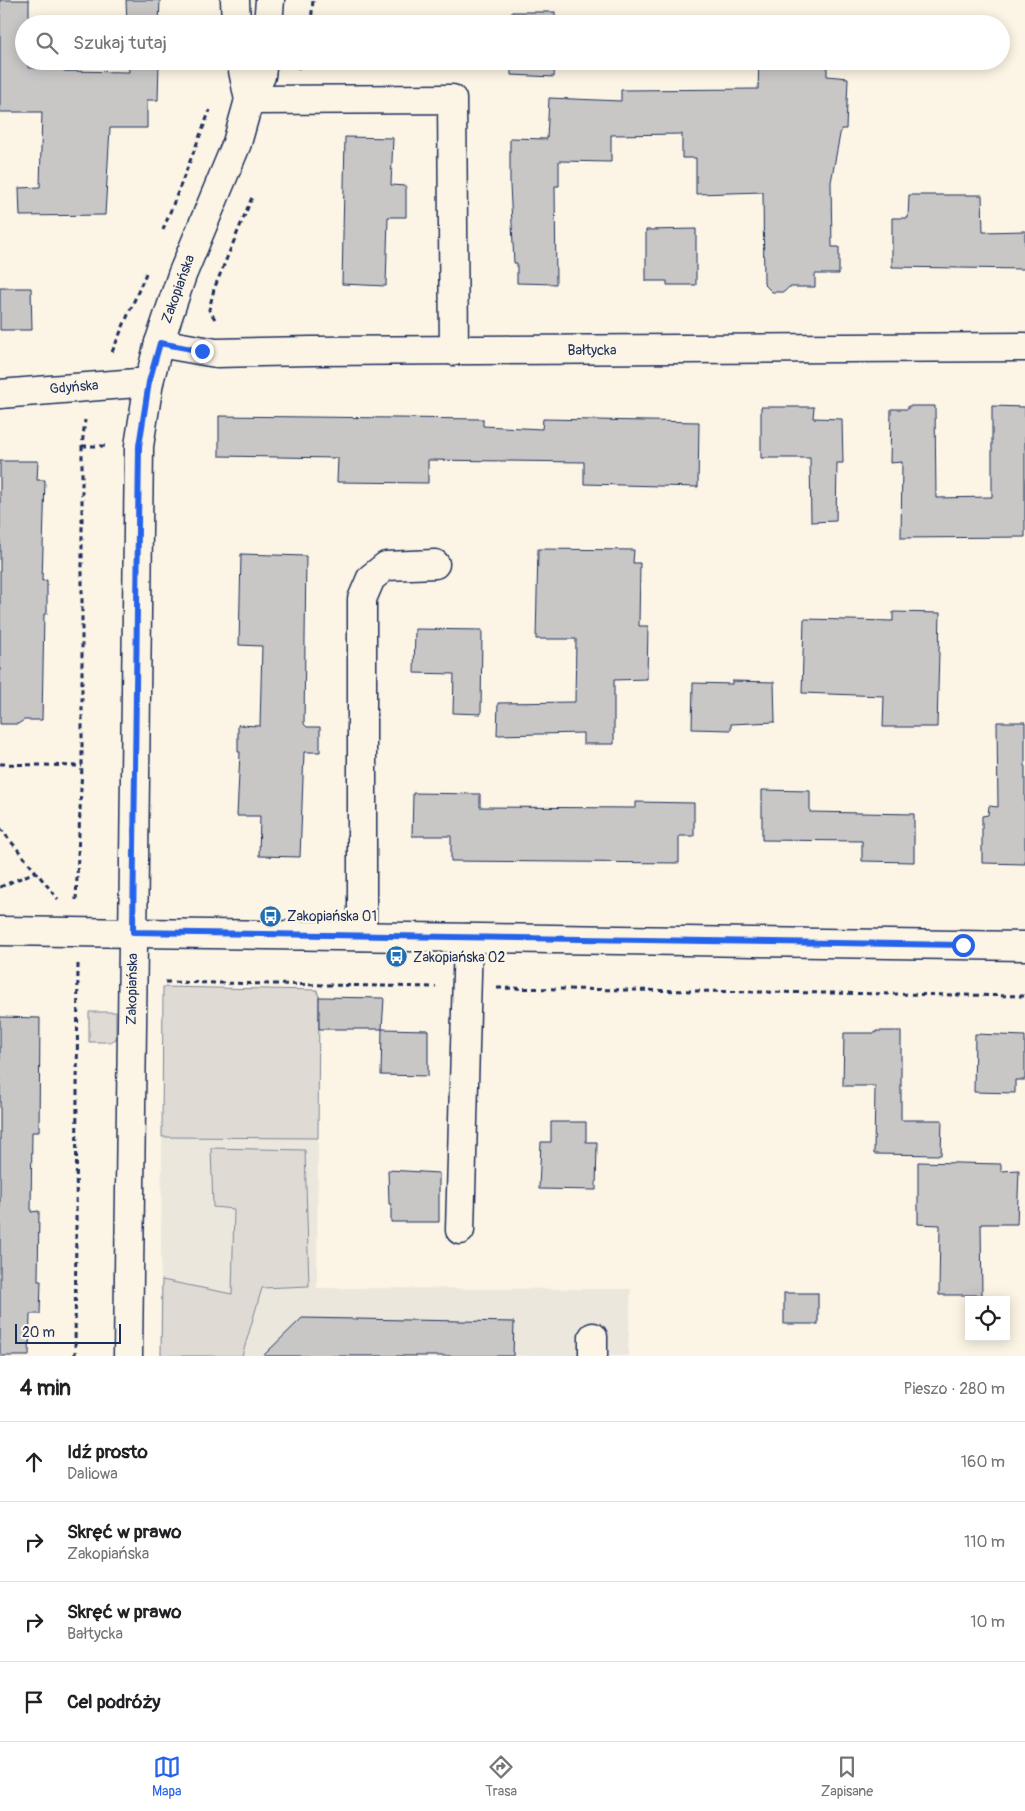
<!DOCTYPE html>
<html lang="pl">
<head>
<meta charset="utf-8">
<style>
  body { margin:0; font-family:Pangolin,sans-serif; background:#f6f6f6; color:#202124 }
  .controls { position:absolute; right:15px; bottom:15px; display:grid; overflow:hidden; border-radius:0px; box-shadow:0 2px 12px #0003 }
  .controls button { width:45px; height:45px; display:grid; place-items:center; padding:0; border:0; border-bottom:1px solid #e0e0e0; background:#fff; color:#202124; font:25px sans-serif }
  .scale { position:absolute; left:15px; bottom:12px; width:106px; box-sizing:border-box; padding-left:5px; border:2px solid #1b2f5e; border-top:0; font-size:14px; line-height:18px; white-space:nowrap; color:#1b2f5e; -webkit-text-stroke:4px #fcf5e5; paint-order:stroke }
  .stop { position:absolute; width:15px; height:15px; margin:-11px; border:4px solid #2563eb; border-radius:50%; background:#fff }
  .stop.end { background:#2563eb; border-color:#fff; box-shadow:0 1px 5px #0008 }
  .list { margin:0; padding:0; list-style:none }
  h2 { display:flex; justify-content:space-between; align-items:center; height:65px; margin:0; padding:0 20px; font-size:21px }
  h2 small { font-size:16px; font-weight:400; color:#757577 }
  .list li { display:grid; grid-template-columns:32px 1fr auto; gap:15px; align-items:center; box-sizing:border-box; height:80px; padding:0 20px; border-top:1px solid #e0e0e0 }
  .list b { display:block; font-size:19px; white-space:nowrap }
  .list p { margin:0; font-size:16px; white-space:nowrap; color:#757577 }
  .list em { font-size:16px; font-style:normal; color:#757577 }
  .icon { flex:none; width:28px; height:28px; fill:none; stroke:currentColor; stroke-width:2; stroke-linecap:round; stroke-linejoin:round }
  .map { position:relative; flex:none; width:1025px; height:1356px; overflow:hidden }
  .search { position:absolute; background:#fff; box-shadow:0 2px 12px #0003; left:15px; right:15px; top:15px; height:55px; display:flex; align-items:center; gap:12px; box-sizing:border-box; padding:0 18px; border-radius:28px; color:#757577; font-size:19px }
  .sheet { height:385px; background:#fff }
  nav { display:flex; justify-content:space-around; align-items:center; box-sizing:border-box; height:70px; border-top:1px solid #e0e0e0; background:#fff; font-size:14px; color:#757577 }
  nav a { display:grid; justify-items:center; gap:2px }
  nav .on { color:#2563eb }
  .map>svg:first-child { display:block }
  .built { fill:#ece7dc }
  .green { fill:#dfdbd4; stroke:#7d8599 }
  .building { fill:#c8c7c6; stroke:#1b2f5e }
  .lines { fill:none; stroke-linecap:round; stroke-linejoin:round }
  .minor-casing { stroke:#1b2f5e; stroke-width:31 }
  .path { stroke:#1b2f5e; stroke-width:3; stroke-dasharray:5 4; stroke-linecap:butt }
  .minor { stroke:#fcf5e5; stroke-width:28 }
  .route { stroke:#2563eb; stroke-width:6 }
  .labels { text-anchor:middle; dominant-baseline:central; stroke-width:5; stroke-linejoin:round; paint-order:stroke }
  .street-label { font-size:14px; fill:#1b2f5e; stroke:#fcf5e5 }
  .poi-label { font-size:14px; fill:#1b2f5e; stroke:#fcf5e5; text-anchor:start }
</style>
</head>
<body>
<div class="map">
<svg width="1025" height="1356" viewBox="0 0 1025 1356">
  <rect width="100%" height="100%" fill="#fcf5e5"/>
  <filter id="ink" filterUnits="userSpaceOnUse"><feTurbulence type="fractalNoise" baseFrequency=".02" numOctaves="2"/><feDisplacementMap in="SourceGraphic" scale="10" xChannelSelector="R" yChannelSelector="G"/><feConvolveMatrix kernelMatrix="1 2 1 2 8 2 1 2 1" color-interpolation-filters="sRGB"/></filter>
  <g filter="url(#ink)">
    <!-- built -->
    <polygon class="built" points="162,1137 318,1138 317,1288 631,1289 628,1356 160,1356"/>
    <!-- green -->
    <g class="green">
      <polygon points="163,987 317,990 319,997 318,1138 162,1137"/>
      <polygon points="89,1012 116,1012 116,1039 110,1042 89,1042"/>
      <polygon points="211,1148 305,1150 309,1286 262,1288 242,1356 161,1356 162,1280 232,1294 234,1209 213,1207"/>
    </g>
    <!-- building -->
    <g class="building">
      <polygon points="0,0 29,0 29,24 24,24 24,61 28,61 28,68 64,67 64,71 129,72 128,61 159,61 158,100 147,100 147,128 110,128 105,215 20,216 19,188 40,187 42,112 0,112"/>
      <polygon points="126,0 160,0 159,24 127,24"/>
      <rect x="512" y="12" width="43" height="12"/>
      <polygon points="511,61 555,61 554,77 511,75"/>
      <polygon points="759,61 827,61 827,76 848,78 846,129 841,129 831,182 832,247 839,247 839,274 815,274 815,287 789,287 784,292 772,292 764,284 763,192 696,194 696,158 682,158 682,134 611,135 611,162 559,161 559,186 555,186 556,284 517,283 517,263 514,263 510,185 510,138 547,139 549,98 621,101 621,90 758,89"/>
      <polygon points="345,137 393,138 391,185 406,186 406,217 388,217 386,286 342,284"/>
      <polygon points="909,195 982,195 983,232 1025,231 1025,269 892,267 892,218 908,218"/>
      <polygon points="696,229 696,285 667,285 667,281 646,281 646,230"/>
      <polygon points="0,288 31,288 32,330 0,330"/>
      <polygon points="908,406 935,406 936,498 992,497 992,406 1025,407 1025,537 901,538 902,462 890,463 891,409 908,409"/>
      <polygon points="761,407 814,407 813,418 842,419 843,463 837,463 836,521 811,522 810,458 761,458"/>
      <polygon points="219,416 483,419 483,426 542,429 543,419 699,422 698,487 584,484 584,462 428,460 428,483 337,482 338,458 219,456"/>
      <polygon points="0,461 38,461 37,480 45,480 42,581 47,580 47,614 44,614 42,720 24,720 18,724 0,724"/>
      <polygon points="538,549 634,550 633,563 640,563 639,626 648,626 647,679 614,680 614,744 583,744 583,733 497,735 498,703 575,702 576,639 536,639"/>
      <polygon points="241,554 306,556 304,724 307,727 320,727 320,752 304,752 300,857 259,856 260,816 237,816 240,752 238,752 238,725 260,726 262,646 239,645"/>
      <polygon points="893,612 940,613 937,727 883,727 884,696 802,693 804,619 893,621"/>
      <polygon points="415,629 482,630 481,714 453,713 454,674 414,673"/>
      <polygon points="732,681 774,682 775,722 731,724 731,730 692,729 693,683 732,684"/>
      <polygon points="997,722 1025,722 1025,864 982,863 982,816 988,815 989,806 998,807"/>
      <polygon points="762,790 810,791 810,812 914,814 914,862 862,861 862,841 762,840"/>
      <polygon points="413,793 480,794 480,807 636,808 636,802 694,803 694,836 679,836 679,863 451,861 451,836 412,836"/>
      <polygon points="319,997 384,998 382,1029 319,1029"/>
      <polygon points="0,1017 40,1018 39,1132 32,1132 31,1212 39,1211 38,1281 41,1281 40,1314 30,1314 29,1356 0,1356"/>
      <polygon points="382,1029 428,1030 428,1076 381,1075"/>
      <polygon points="876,1031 901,1031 901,1120 942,1120 941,1155 874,1154 875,1086 843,1086 844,1033 876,1033"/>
      <polygon points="975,1034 1025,1036 1025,1080 1015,1080 1015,1093 974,1092"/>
      <polygon points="551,1122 586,1122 586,1142 597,1142 596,1190 539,1189 541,1142 551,1142"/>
      <polygon points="918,1162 1001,1164 1001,1171 1019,1170 1017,1224 981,1224 982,1295 939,1295 940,1225 918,1224"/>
      <polygon points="388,1170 439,1173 439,1222 391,1222 391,1204 389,1204"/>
      <rect x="784" y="1293" width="34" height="31"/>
      <polygon points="302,1318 514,1322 513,1356 263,1356"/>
    </g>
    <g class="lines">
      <defs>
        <g id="minor">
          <polyline points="235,0 236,24"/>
          <polyline points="268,24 270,0"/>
          <polyline points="241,61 249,100"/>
          <polyline points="249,100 452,99 454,351"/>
          <polyline points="159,343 216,353 311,351 1025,347"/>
          <polyline points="0,394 149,382"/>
          <polyline points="0,931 1025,946"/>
          <polyline points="362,936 362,599 371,578 386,566 435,564"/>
          <polyline points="460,1230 468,938"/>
          <polyline points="593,1337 593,1356"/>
          <polyline points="128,1356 139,446 149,382 159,343 182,275 237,143 249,100 261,76 263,61"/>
        </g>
      </defs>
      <!-- minor casing -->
      <use href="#minor" class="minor-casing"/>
      <!-- path -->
      <g class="path">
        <polyline points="311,24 313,0"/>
        <polyline points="298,69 300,61"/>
        <polyline points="163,230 210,110"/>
        <polyline points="215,319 209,310 214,289 253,195"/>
        <polyline points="112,352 147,271"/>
        <polyline points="82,446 107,446"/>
        <polyline points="0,764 82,766"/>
        <polyline points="0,828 58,899"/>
        <polyline points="0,887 35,872"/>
        <polyline points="76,900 82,766 82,446 85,420"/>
        <polyline points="165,982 436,987"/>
        <polyline points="497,988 1025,996"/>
        <polyline points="75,1356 78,964"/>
      </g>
      <!-- minor -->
      <use href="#minor" class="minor"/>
    </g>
  </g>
  <g class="lines" filter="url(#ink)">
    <!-- route -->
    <polyline class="route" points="202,351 160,343 149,382 139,446 133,932 963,945"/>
  </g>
  <!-- icons -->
  <defs>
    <symbol id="bus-disc" viewBox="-11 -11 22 22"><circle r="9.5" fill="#1f6fb2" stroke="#fcf5e5"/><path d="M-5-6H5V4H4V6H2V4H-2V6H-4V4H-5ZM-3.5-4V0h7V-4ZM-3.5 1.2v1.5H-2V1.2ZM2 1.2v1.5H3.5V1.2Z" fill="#fff"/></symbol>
  </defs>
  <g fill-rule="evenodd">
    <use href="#bus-disc" x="258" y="904" width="25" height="25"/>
    <use href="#bus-disc" x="384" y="944" width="25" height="25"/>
  </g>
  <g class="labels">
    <!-- street labels -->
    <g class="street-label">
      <text transform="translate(178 289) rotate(-70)">Zakopiańska</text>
      <text x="592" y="350">Bałtycka</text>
      <text transform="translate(74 387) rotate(-5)">Gdyńska</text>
      <text transform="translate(132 989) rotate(-89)">Zakopiańska</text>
    </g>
    <!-- poi labels -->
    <g class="poi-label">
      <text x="287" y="916">Zakopiańska 01</text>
      <text x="413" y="957">Zakopiańska 02</text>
    </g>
  </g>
</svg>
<div class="controls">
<button><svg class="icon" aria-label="locate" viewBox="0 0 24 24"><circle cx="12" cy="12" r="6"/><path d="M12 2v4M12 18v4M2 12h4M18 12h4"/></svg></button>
</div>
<div class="scale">20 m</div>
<div class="stop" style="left:963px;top:945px"></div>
<div class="stop end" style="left:202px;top:351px"></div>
<div class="search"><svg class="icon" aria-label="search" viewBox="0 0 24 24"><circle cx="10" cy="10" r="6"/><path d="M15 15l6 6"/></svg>Szukaj tutaj</div>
</div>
<section class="sheet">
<h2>4 min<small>Pieszo · 280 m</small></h2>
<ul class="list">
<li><svg class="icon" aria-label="ahead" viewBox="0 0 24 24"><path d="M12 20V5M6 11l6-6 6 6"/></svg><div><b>Idź prosto</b><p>Daliowa</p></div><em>160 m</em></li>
<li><svg class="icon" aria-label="right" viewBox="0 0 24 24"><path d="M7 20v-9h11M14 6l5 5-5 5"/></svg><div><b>Skręć w prawo</b><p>Zakopiańska</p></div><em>110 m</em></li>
<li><svg class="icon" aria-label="right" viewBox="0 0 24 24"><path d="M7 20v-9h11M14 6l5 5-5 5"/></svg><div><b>Skręć w prawo</b><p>Bałtycka</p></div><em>10 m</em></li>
<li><svg class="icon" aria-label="arrive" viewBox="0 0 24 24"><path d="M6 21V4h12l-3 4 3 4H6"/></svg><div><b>Cel podróży</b></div></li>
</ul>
</section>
<nav>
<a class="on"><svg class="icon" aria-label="map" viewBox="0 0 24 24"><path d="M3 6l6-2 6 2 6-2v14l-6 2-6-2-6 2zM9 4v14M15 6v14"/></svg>Mapa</a>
<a><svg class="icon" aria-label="directions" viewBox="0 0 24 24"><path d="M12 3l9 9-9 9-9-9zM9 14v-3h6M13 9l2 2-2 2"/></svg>Trasa</a>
<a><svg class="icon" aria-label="saved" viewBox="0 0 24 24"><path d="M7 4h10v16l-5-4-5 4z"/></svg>Zapisane</a>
</nav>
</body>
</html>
